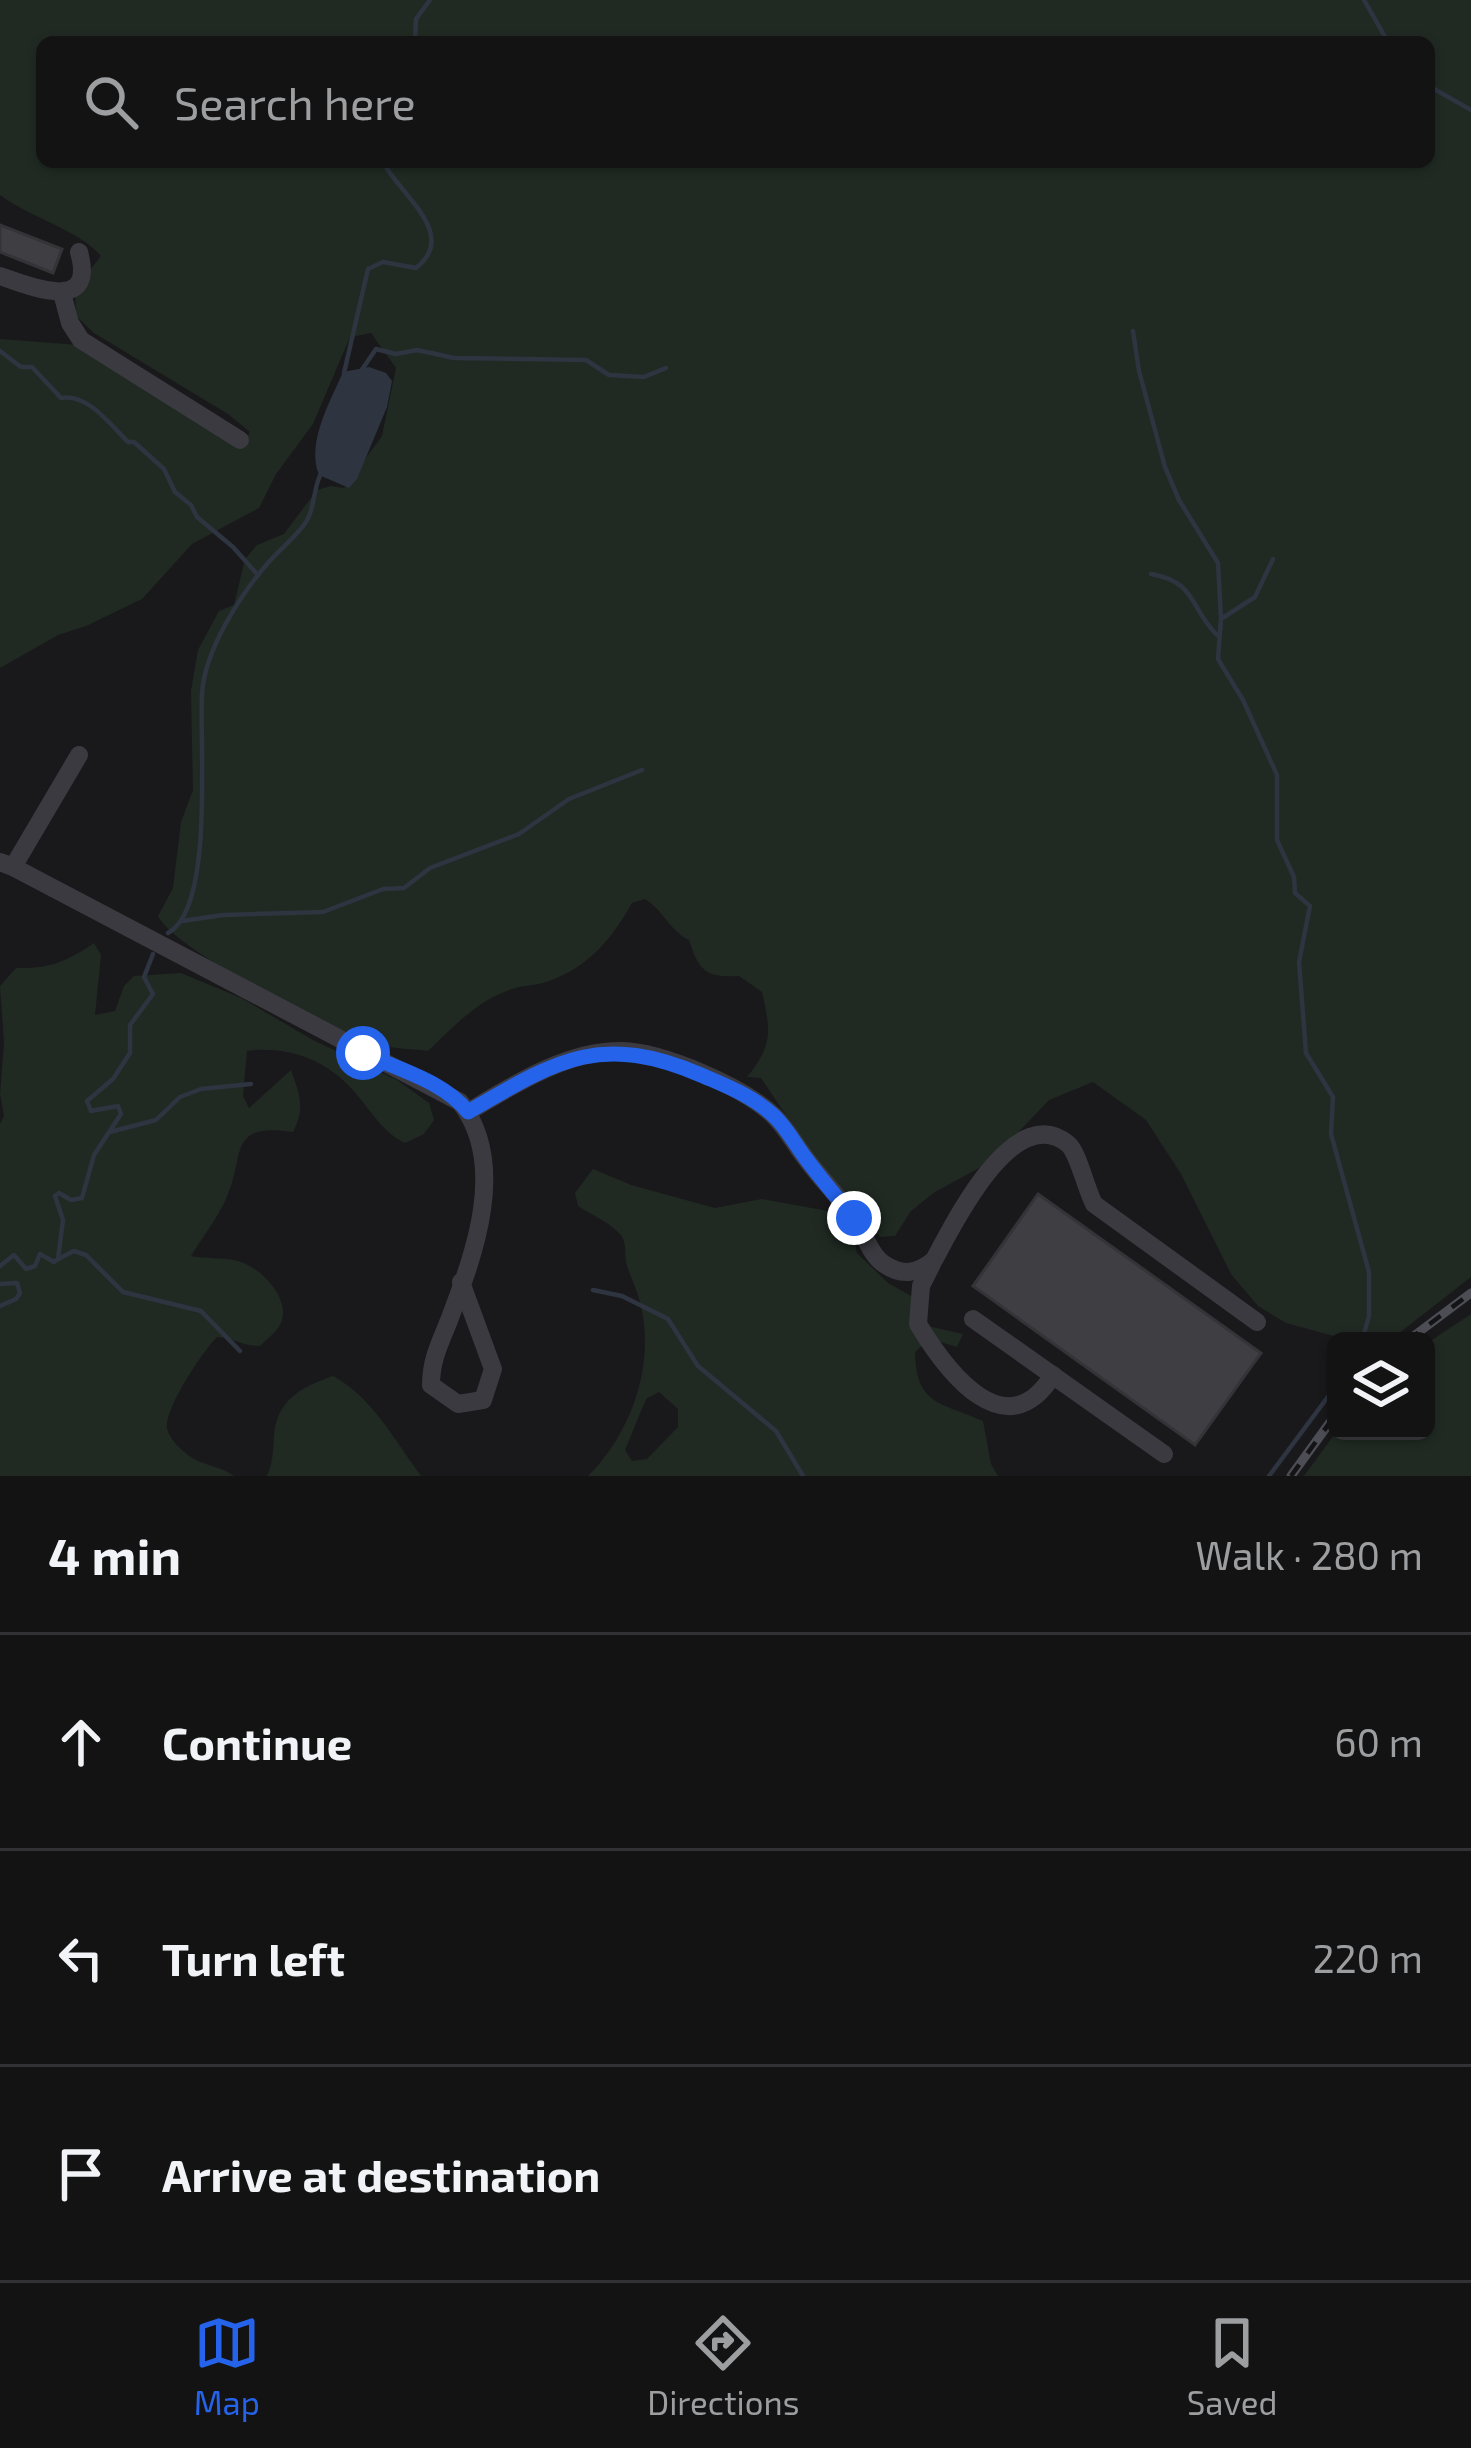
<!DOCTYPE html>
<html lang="en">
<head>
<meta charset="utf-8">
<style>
  body { margin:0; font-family:"Exo 2",sans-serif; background:#1c1c1d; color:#f1f3f6 }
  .controls { position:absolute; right:36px; bottom:36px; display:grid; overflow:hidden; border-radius:18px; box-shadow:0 3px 9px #0004 }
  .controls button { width:108px; height:108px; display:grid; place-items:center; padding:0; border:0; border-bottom:3px solid #323234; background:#131314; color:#f1f3f6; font:60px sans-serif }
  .stop { position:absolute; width:36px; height:36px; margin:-27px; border:9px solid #2563eb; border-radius:50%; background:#fff }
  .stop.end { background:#2563eb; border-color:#fff; box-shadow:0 3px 12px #0008 }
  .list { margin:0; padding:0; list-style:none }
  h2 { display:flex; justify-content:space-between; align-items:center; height:156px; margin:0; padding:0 48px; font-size:51px }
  h2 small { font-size:39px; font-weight:400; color:#9d9ea0 }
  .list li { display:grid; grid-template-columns:78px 1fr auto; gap:36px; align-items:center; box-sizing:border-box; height:216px; padding:0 48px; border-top:3px solid #323234 }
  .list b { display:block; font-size:45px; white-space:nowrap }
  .list em { font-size:39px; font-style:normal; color:#9d9ea0 }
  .icon { flex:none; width:66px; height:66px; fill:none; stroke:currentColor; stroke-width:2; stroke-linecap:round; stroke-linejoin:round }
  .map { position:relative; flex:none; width:1471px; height:1476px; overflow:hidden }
  .search { position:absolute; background:#131314; box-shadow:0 3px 9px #0004; left:36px; right:36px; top:36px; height:132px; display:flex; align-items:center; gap:30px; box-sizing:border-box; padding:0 42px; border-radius:18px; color:#9d9ea0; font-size:45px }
  .sheet { height:804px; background:#131314 }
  nav { display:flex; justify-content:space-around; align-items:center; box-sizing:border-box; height:168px; border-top:3px solid #323234; background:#131314; font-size:33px; color:#9d9ea0 }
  nav a { display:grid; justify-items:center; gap:6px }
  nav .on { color:#2563eb }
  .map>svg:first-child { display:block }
  .green { fill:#202a23; fill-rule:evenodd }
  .water { fill:#2e3440 }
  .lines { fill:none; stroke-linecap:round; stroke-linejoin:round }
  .stream { stroke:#2e3440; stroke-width:4.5 }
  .building { fill:#3f3e43; stroke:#343337; stroke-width:3 }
  .minor { stroke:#3a3a40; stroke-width:18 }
  .rail-casing { stroke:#4d4d55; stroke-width:9 }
  .rail { stroke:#141416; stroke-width:4.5; stroke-dasharray:14; stroke-linecap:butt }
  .route { stroke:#2563eb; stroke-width:15 }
</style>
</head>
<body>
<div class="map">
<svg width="1471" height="1476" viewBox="0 0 1471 1476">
  <rect width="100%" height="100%" fill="#19191b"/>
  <!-- green -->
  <g class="green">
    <path d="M0,0H1471V1277L1389,1341H1352L1286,1323L1258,1306L1231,1274L1181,1174L1146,1120L1093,1082L1049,1100L990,1162L935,1192L911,1211L895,1236L880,1237L814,1157L761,1078L747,1077C773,1045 771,1031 762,992L739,976C706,978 699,971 689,940C670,931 663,910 645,899L632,903C611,940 588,968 546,982C534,986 521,985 509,990C477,1001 452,1028 428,1051C413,1049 396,1049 382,1045C340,1035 174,950 158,916L173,888L181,822L193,790L191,691L198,650L219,611L234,605L245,559L257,545L284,534L317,490L331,486L344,488L382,436L396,368L371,333L350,337L313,424L276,474L259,508L192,544L142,599L86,626L58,635L0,668V339L79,345L241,446L250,432L228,414L94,333L76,316L75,289L101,256C79,230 29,217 0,195ZM42,42H1429V162H42Z"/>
    <path d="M94,943L101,955L95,1015L115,1011L124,986L134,976L181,973L241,998L313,1040L397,1080L429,1103L434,1120L424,1134L405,1143C384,1133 373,1114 358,1096C330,1061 290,1045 247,1051L243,1096L249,1108L291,1070C299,1093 306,1108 293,1132C226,1122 246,1155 226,1199C217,1219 202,1238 191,1256C205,1259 223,1257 238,1261C261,1267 293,1300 280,1325C276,1332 266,1340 260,1346C243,1346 233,1338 217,1337C203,1351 164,1409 167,1428C169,1439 182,1451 191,1457C204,1466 221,1466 234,1476H0V1124L4,1116L0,1094L4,1043L0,986L16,968C49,969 66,962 94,943Z"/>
    <path d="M593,1169L631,1185L715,1208L762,1199L828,1211L841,1219L855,1240L857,1253L888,1283L915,1298L923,1325L963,1334L957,1347L930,1339L915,1352C916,1405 940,1402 983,1421L991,1464L998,1476H588C632,1432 656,1363 640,1302C637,1290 631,1278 627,1266C623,1253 629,1242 618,1232C607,1221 590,1214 578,1206L575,1193ZM659,1392L678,1409V1427L647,1459L632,1461L625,1450L646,1399Z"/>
    <polygon points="1471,1314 1471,1476 1304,1476 1337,1431 1426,1431 1426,1344"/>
    <path d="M333,1376C372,1397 395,1441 421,1476H267C273,1463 273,1450 274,1436C277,1399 302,1387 333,1376Z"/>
  </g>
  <!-- water -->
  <path class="water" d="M369,367L386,373L392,381L387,407L357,479L349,488L319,475C306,443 330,402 343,372Z"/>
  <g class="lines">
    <!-- stream -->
    <g class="stream">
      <polyline points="1364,0 1388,42"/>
      <polyline points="415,42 416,19 430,0"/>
      <polyline points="1429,86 1471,110"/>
      <polyline points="1133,331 1139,371 1165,467 1179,500 1218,563 1221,619 1218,659 1243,700 1277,775 1277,840 1294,877 1295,893 1310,906 1299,962 1306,1053 1333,1097 1331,1134 1369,1272 1369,1316 1362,1341"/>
      <path d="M0,351L21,367H32L61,398C87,393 110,424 128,442H134L164,469L175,492L191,505L197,517L233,547L258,575"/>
      <polyline points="361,371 376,349 396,354 417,350 454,358 586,360 609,375 644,377 666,368"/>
      <path d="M344,373L368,269L383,262L416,268C459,234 401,196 383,162"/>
      <path d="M1151,574C1197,582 1189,607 1217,635"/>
      <polyline points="1221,619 1255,597 1273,559"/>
      <polyline points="182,921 223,915 323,912 383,889 404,888 430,868 519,834 569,799 642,770"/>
      <path d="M168,933C215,908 199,742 202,693C205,650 240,595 268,563C280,549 295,538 306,522C316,506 313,485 322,472"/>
      <polyline points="110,1132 156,1120 180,1097 201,1089 251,1084"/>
      <polyline points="58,1259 63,1220 55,1196 59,1193 71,1200 82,1198 94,1155 121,1114 118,1106 91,1111 87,1101 113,1079 130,1053 130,1025 153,994 144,977 153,954"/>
      <polyline points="58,1259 74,1251 86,1255 123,1292 201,1311 240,1351"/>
      <polyline points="0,1266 14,1255 26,1269 35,1266 40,1254 54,1262 58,1259"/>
      <polyline points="0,1284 17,1283 20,1293 16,1299 0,1306"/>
      <polyline points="593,1290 622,1296 668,1319 698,1366 776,1431 803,1476"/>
      <polyline points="1269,1476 1336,1386"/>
    </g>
  </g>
  <!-- building -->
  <g class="building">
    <polygon points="0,225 62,249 53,273 0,252"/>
    <polygon points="1038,1194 1261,1353 1195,1445 973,1286"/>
  </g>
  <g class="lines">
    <!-- minor -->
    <g class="minor">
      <path d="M0,276C29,286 97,315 79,252"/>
      <polyline points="62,293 70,323 81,340 240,440"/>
      <polyline points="0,862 13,867 79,755"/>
      <path d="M13,867L460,1102C509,1165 473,1257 448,1323C439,1345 431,1361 431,1385L458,1404L483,1400L493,1369L461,1282"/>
      <path d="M468,1112C513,1085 567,1050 622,1051C663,1052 744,1087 774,1116C787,1129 796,1146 807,1160C822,1180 840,1198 854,1218C864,1232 870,1255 884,1264C903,1277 918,1273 934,1260C953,1225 1014,1099 1068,1144C1078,1152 1086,1189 1094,1204L1257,1322"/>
      <path d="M932,1264L921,1286L918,1324C947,1372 1006,1450 1053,1375"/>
      <polyline points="973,1319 1164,1454"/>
    </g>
    <defs>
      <g id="rail">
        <polyline points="1407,1341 1471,1293"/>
        <polyline points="1291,1476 1336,1414"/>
      </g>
    </defs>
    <!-- rail casing -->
    <use href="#rail" class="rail-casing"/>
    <!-- rail -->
    <use href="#rail" class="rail"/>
  </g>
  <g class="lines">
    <!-- route -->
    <path class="route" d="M363,1053C397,1069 444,1081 468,1112C557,1060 600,1032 701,1075C726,1086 753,1096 774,1116C787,1128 796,1146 807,1160C822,1180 838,1199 854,1218"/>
  </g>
</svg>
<div class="controls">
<button><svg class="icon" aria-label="layers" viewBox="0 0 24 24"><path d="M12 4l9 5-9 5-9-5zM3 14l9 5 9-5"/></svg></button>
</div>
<div class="stop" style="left:363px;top:1053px"></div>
<div class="stop end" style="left:854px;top:1218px"></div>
<div class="search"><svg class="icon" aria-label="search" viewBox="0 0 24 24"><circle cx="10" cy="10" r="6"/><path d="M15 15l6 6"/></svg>Search here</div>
</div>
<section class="sheet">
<h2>4 min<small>Walk · 280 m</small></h2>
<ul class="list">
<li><svg class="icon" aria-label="ahead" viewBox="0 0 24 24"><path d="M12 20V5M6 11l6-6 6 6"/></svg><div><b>Continue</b></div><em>60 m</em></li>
<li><svg class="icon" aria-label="left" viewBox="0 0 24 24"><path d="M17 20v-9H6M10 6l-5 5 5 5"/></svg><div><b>Turn left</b></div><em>220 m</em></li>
<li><svg class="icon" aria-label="arrive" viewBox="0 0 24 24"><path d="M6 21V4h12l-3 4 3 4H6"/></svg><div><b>Arrive at destination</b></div></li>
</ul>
</section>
<nav>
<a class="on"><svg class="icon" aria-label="map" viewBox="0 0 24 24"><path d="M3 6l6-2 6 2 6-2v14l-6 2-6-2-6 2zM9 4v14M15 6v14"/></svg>Map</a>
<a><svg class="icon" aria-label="directions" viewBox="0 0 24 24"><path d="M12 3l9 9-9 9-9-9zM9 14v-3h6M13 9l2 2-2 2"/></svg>Directions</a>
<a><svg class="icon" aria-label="saved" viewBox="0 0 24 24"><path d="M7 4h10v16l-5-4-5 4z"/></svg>Saved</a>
</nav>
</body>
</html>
